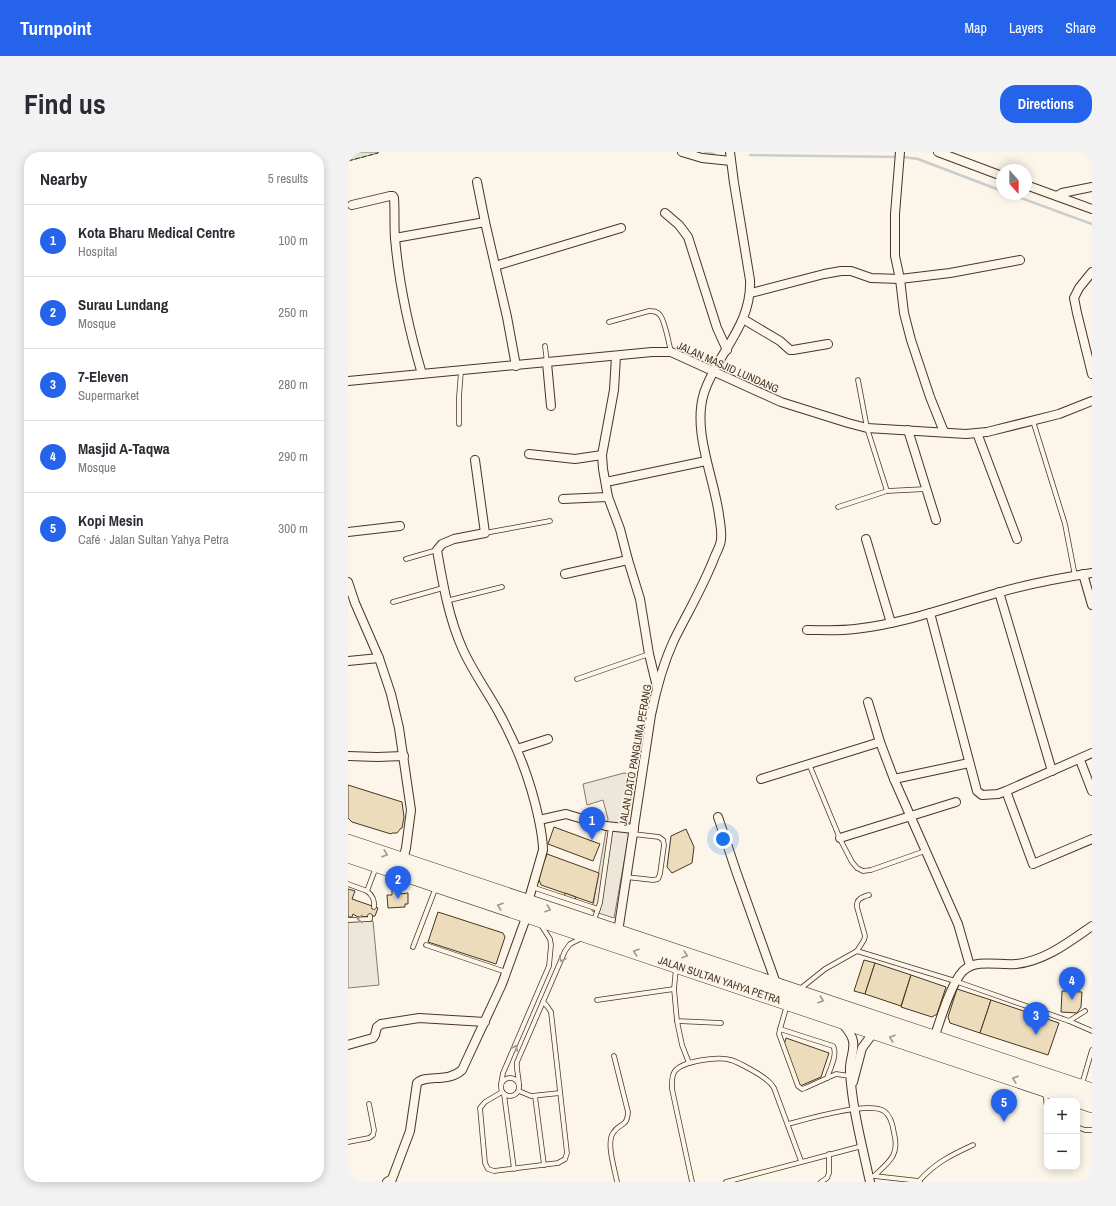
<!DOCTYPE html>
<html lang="en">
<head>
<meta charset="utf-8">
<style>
  body { margin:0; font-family:"Archivo Narrow",sans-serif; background:#f2f2f3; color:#2b2b33 }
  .controls { position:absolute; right:12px; bottom:12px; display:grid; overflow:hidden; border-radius:8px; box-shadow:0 2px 10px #0003 }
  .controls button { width:36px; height:36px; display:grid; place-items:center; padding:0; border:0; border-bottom:1px solid #e1e1e2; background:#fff; color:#2b2b33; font:20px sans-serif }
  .compass { position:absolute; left:648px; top:12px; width:36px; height:36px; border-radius:50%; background:#fff; box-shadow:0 2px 10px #0003; rotate:159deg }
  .you { position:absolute; left:375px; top:687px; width:14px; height:14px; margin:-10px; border:3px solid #fff; border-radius:50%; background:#1a73e8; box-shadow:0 0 0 6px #1a73e833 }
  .badge { display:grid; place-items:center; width:26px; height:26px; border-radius:50%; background:#2563eb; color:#fff; font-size:13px; font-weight:700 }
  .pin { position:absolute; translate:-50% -33px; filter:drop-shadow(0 1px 2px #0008) }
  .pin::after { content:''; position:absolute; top:21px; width:14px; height:12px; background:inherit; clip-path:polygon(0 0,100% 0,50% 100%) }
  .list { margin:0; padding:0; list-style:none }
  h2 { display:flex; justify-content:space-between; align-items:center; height:52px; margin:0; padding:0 16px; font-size:17px }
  h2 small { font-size:13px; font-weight:400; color:#7c7c81 }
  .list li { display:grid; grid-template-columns:26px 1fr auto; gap:12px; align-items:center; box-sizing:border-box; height:72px; padding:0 16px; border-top:1px solid #e1e1e2 }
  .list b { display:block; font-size:15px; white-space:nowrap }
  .list p { margin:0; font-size:13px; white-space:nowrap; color:#7c7c81 }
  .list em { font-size:13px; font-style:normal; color:#7c7c81 }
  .map { position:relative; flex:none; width:744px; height:1030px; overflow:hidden; border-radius:16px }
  header { display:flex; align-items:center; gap:24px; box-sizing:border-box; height:56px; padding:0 20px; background:#2563eb; color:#fff }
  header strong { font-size:19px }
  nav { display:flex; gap:22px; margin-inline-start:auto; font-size:14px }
  .intro { display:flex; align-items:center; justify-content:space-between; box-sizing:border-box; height:96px; padding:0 24px }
  h1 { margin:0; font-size:28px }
  .button { padding:10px 18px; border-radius:16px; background:#2563eb; color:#fff; font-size:14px; font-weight:700 }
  main { display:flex; gap:24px; padding:0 24px }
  aside { flex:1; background:#fff; border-radius:16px; box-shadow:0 2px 10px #0003 }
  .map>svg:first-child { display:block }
  .green { fill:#dce7d0; stroke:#887966 }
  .parking { fill:#ede7d9; stroke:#887966 }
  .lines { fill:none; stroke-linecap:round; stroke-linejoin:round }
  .stream { stroke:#c9cecd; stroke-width:2.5 }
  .building { fill:#ecdcbc; stroke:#4a3520 }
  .lane-casing { stroke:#4a3520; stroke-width:5.5 }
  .street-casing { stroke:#4a3520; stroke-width:10 }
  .highway-casing { stroke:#4a3520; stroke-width:16 }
  .lane { stroke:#fbf6e9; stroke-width:4 }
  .street { stroke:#fbf6e9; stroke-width:8 }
  .highway { stroke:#fbf6e9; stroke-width:15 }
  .fence { stroke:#4a3520; stroke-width:1; stroke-dasharray:5 2; stroke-linecap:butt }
  .oneway { stroke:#a29684 }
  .labels { text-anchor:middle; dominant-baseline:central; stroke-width:3; stroke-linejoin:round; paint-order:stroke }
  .street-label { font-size:11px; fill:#4a3520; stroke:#fbf6e9 }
</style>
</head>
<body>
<header>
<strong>Turnpoint</strong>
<nav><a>Map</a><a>Layers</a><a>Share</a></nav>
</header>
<div class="intro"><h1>Find us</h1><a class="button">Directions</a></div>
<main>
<aside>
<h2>Nearby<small>5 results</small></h2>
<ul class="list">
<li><span class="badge">1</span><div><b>Kota Bharu Medical Centre</b><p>Hospital</p></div><em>100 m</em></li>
<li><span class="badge">2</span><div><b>Surau Lundang</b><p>Mosque</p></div><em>250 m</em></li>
<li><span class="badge">3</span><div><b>7-Eleven</b><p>Supermarket</p></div><em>280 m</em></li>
<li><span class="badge">4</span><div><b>Masjid A-Taqwa</b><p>Mosque</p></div><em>290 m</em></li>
<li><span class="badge">5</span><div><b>Kopi Mesin</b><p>Café · Jalan Sultan Yahya Petra</p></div><em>300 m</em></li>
</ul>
</aside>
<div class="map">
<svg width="744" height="1030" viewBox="0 0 744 1030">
  <rect width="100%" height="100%" fill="#fbf6e9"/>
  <!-- green -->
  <polygon class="green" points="0,0 30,0 30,1 0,9"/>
  <!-- parking -->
  <g class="parking">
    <polygon points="276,621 286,623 279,670 283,671 266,766 244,759 260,667 255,648 239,653 235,632"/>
    <polygon points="25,769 31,833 0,836 0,770"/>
  </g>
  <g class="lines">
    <!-- stream -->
    <g class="stream">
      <polyline points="357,0 366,2"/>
      <polyline points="402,3 555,5 570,7 654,39"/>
      <polyline points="662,42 744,72"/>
    </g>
  </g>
  <!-- building -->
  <g class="building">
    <polygon points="0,633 54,650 56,665 54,676 53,676 49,681 44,681 43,682 4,670 0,666"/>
    <polygon points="206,675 252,692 245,709 200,692"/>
    <polygon points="338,677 346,695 344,711 324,721 319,715 323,684"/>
    <polygon points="199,702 251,721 245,751 193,733 190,725"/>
    <polygon points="0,737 7,739 4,747 30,756 27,764 10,765 5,762 4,765 0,765"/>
    <polygon points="44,738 50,738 51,742 60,741 60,752 57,752 57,755 40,756 39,743 44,743"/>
    <polygon points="217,741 228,745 227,749 216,746"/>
    <polygon points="90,760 155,781 157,785 148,812 80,790"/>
    <polygon points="516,808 527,811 517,842 506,839"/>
    <polygon points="527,811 563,823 553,854 517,842"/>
    <polygon points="563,823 598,835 589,862 584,865 553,855"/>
    <polygon points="609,837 643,848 632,881 602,871 600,865"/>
    <polygon points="714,839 734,840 733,855 729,861 713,860"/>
    <polygon points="643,848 711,871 700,903 632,881"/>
    <polygon points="438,886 481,901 473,925 452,934 436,893"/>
  </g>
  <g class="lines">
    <defs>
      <g id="lane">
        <path d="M261,170L301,159C305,159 309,159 312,163C317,169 321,192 323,200"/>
        <polyline points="197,194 199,211"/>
        <polyline points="510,228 519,276 539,339"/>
        <polyline points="685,269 717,372 727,424"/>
        <polyline points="111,272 111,245 113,219"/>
        <polyline points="490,355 539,339 578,337"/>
        <polyline points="137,381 202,369"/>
        <polyline points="58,407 89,398"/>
        <polyline points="98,449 154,435"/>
        <polyline points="45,450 95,436"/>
        <polyline points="229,527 301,502"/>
        <polyline points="461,612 493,689 504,710 509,716 515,719 523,718 577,699"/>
        <polyline points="278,725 305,728 310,727 312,722 316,693 315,688 311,685 285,682"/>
        <polyline points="0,732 19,739"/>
        <polyline points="184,735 250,757"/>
        <path d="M26,755C27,747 24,743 19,739L28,715"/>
        <polyline points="0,768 22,767 22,764"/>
        <polyline points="246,768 252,751 263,675"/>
        <polyline points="78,793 158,820"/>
        <polyline points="65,795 88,735"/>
        <polyline points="509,799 607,829 721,869"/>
        <polyline points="328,816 326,837 329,869 373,871"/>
        <path d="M452,837L477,817L509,799L516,788L517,784L509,755C508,747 514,745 521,743"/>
        <polyline points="249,848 326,837"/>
        <polyline points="439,853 432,877 431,882 450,934 454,937 457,936 488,922 502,924"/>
        <polyline points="737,859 721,869 744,879"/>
        <polyline points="329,869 334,893 341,911"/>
        <path d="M432,877L485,894C490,902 482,917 479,926"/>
        <path d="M266,904L280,960C279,976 272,970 265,981C258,991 267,1018 269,1030"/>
        <circle cx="162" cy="935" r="9"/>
        <polyline points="153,932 155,921 201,814 203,793 202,787 193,773"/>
        <polyline points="734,932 744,898"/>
        <path d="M171,933C171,925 168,918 169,910L217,799L222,792L234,786"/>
        <polyline points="171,939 183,944 212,941"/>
        <polyline points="154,940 137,950 132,956 137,1011 140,1017 146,1019 210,1011 217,1007 219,1001 203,860 199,854 195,850"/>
        <polyline points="697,941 699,955"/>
        <polyline points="156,942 166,1017"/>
        <polyline points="187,944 196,1013"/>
        <path d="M440,972C459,967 520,949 536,959C542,963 545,974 546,981C552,1003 541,1010 526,1024"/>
        <polyline points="729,975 737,978 744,978"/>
        <polyline points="0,990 21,986 25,983 26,978 21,952"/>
        <polyline points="526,1024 571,1029"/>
        <path d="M344,1030L324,937C324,931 323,924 327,919C335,909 370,904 383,908C390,910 414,923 420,929C423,931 424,933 426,936L453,1009"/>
        <polyline points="378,1030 514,994"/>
        <polyline points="473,1030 479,1026 481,1021 481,1002"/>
        <path d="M572,1030L571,1029C587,1011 603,1003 625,993"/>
      </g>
      <g id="street">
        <polyline points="334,0 354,6 383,9"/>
        <polyline points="552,0 547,62 547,104 552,127 556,161 563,188 582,245 596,280"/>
        <polyline points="590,0 654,24"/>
        <polyline points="129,30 137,70 159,165 168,214"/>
        <polyline points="678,33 744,57"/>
        <polyline points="709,44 714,41 744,35"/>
        <path d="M4,53L42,44H45L46,46C47,60 46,73 47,86C51,133 61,178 74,222"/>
        <polyline points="317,61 331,73 340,85 369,176 379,198"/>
        <polyline points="47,86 137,70"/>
        <polyline points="147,114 273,76"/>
        <polyline points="744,120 731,136 726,146 729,161 744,222"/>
        <polyline points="403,141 476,122 493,119 503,119 523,126 552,127 602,121 672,108"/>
        <polyline points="395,167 432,189 442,198 445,198 480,192"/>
        <polyline points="268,204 266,238 254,303 255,317 260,345 272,377 280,408 292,447 301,502 309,535"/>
        <polyline points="199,211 203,254"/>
        <polyline points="0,229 304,200 323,200 433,250 500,271 519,276 618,282 639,280 711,262 744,249"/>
        <polyline points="560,278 588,368"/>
        <polyline points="629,281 669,387"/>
        <polyline points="181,302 227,307 254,303"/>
        <path d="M127,308L137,381L106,387L94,392L89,398C95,433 101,467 115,498C125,520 139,539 150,559C169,593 183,630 191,668C193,678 195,688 195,698L180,750"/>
        <polyline points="258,330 358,309"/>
        <polyline points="215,347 260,345"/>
        <polyline points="0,380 52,374"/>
        <polyline points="518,387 543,471"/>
        <polyline points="217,422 280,408"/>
        <polyline points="735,422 744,453"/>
        <polyline points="0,430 7,451 31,506 43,542 51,576 63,658 58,696 55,708"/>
        <polyline points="651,440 704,619"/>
        <polyline points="582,461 629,639 634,643 650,642 658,639 744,601"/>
        <path d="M459,478C475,478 491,479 507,477C555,472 603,454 649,441C680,432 712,426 744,421"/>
        <polyline points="0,509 31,506"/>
        <polyline points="520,550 532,590 546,627 610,772 622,814"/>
        <polyline points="169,597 200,587"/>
        <polyline points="0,604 29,605 56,604"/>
        <polyline points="732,608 744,639"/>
        <polyline points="413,627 532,590"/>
        <polyline points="546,627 621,611"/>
        <polyline points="658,639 685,712 744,687"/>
        <polyline points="370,665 388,719 429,834"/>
        <polyline points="191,668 218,662 258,674 286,677"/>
        <polyline points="492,686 608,650"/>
        <path d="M270,780L303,563C308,538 315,512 326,488C340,460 356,433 367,404C369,399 373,393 373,387C374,380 372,370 371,363C366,325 344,279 356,241C369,201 404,174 402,128L386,31L382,0"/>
        <path d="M494,871C498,876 504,882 505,889C507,899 501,909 502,919C504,956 514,993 522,1030"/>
        <path d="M586,886C592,869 603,831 615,819C629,806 651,814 668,812C697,809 721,790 744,774"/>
        <polyline points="0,893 25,886 27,883 29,875 33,872 71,866 137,870"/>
        <polyline points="505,930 514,896 526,880"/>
        <path d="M39,1030L44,1027L62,979L69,931C78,922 100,931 114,918L154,832L179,763"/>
      </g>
      <g id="highway">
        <polyline points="0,690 744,939"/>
        <path id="s1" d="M0,703L744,953"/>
      </g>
    </defs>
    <!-- lane casing -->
    <use href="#lane" class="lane-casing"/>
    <!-- street casing -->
    <use href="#street" class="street-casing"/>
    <!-- highway casing -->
    <use href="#highway" class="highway-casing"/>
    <!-- lane -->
    <use href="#lane" class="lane"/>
    <!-- street -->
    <use href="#street" class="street"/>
    <!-- highway -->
    <use href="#highway" class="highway"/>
    <!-- fence -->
    <polyline class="fence" points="0,9 30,1 30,0"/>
  </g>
  <!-- one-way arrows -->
  <defs><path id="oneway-chevron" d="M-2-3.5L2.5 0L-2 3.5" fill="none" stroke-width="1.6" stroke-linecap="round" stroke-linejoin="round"/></defs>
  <g class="oneway">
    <use href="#oneway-chevron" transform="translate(37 702) rotate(19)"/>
    <use href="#oneway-chevron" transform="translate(152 754) rotate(-161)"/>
    <use href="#oneway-chevron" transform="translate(200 757) rotate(19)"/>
    <use href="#oneway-chevron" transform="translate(12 767) rotate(178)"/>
    <use href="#oneway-chevron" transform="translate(288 800) rotate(-161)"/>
    <use href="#oneway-chevron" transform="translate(337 803) rotate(19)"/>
    <use href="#oneway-chevron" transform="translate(214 807) rotate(114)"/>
    <use href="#oneway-chevron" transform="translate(473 848) rotate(19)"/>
    <use href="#oneway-chevron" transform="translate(544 886) rotate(-161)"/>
    <use href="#oneway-chevron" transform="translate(167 896) rotate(-67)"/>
    <use href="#oneway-chevron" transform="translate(667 927) rotate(-161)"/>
  </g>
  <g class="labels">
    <!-- street labels -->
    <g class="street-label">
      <text transform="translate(380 215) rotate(24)">JALAN MASJID LUNDANG</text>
      <text transform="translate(287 603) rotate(-80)">JALAN DATO PANGLIMA PERANG</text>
      <text stroke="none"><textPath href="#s1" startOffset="392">JALAN SULTAN YAHYA PETRA</textPath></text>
    </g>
  </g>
</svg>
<div class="controls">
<button>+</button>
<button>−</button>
</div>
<svg class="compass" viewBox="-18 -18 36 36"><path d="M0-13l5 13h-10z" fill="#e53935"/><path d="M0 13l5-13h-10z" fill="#7c7c81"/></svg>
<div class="you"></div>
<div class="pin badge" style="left:244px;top:688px">1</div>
<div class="pin badge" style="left:50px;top:747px">2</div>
<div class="pin badge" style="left:688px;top:883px">3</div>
<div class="pin badge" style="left:724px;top:848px">4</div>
<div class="pin badge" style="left:656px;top:970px">5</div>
</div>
</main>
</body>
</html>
